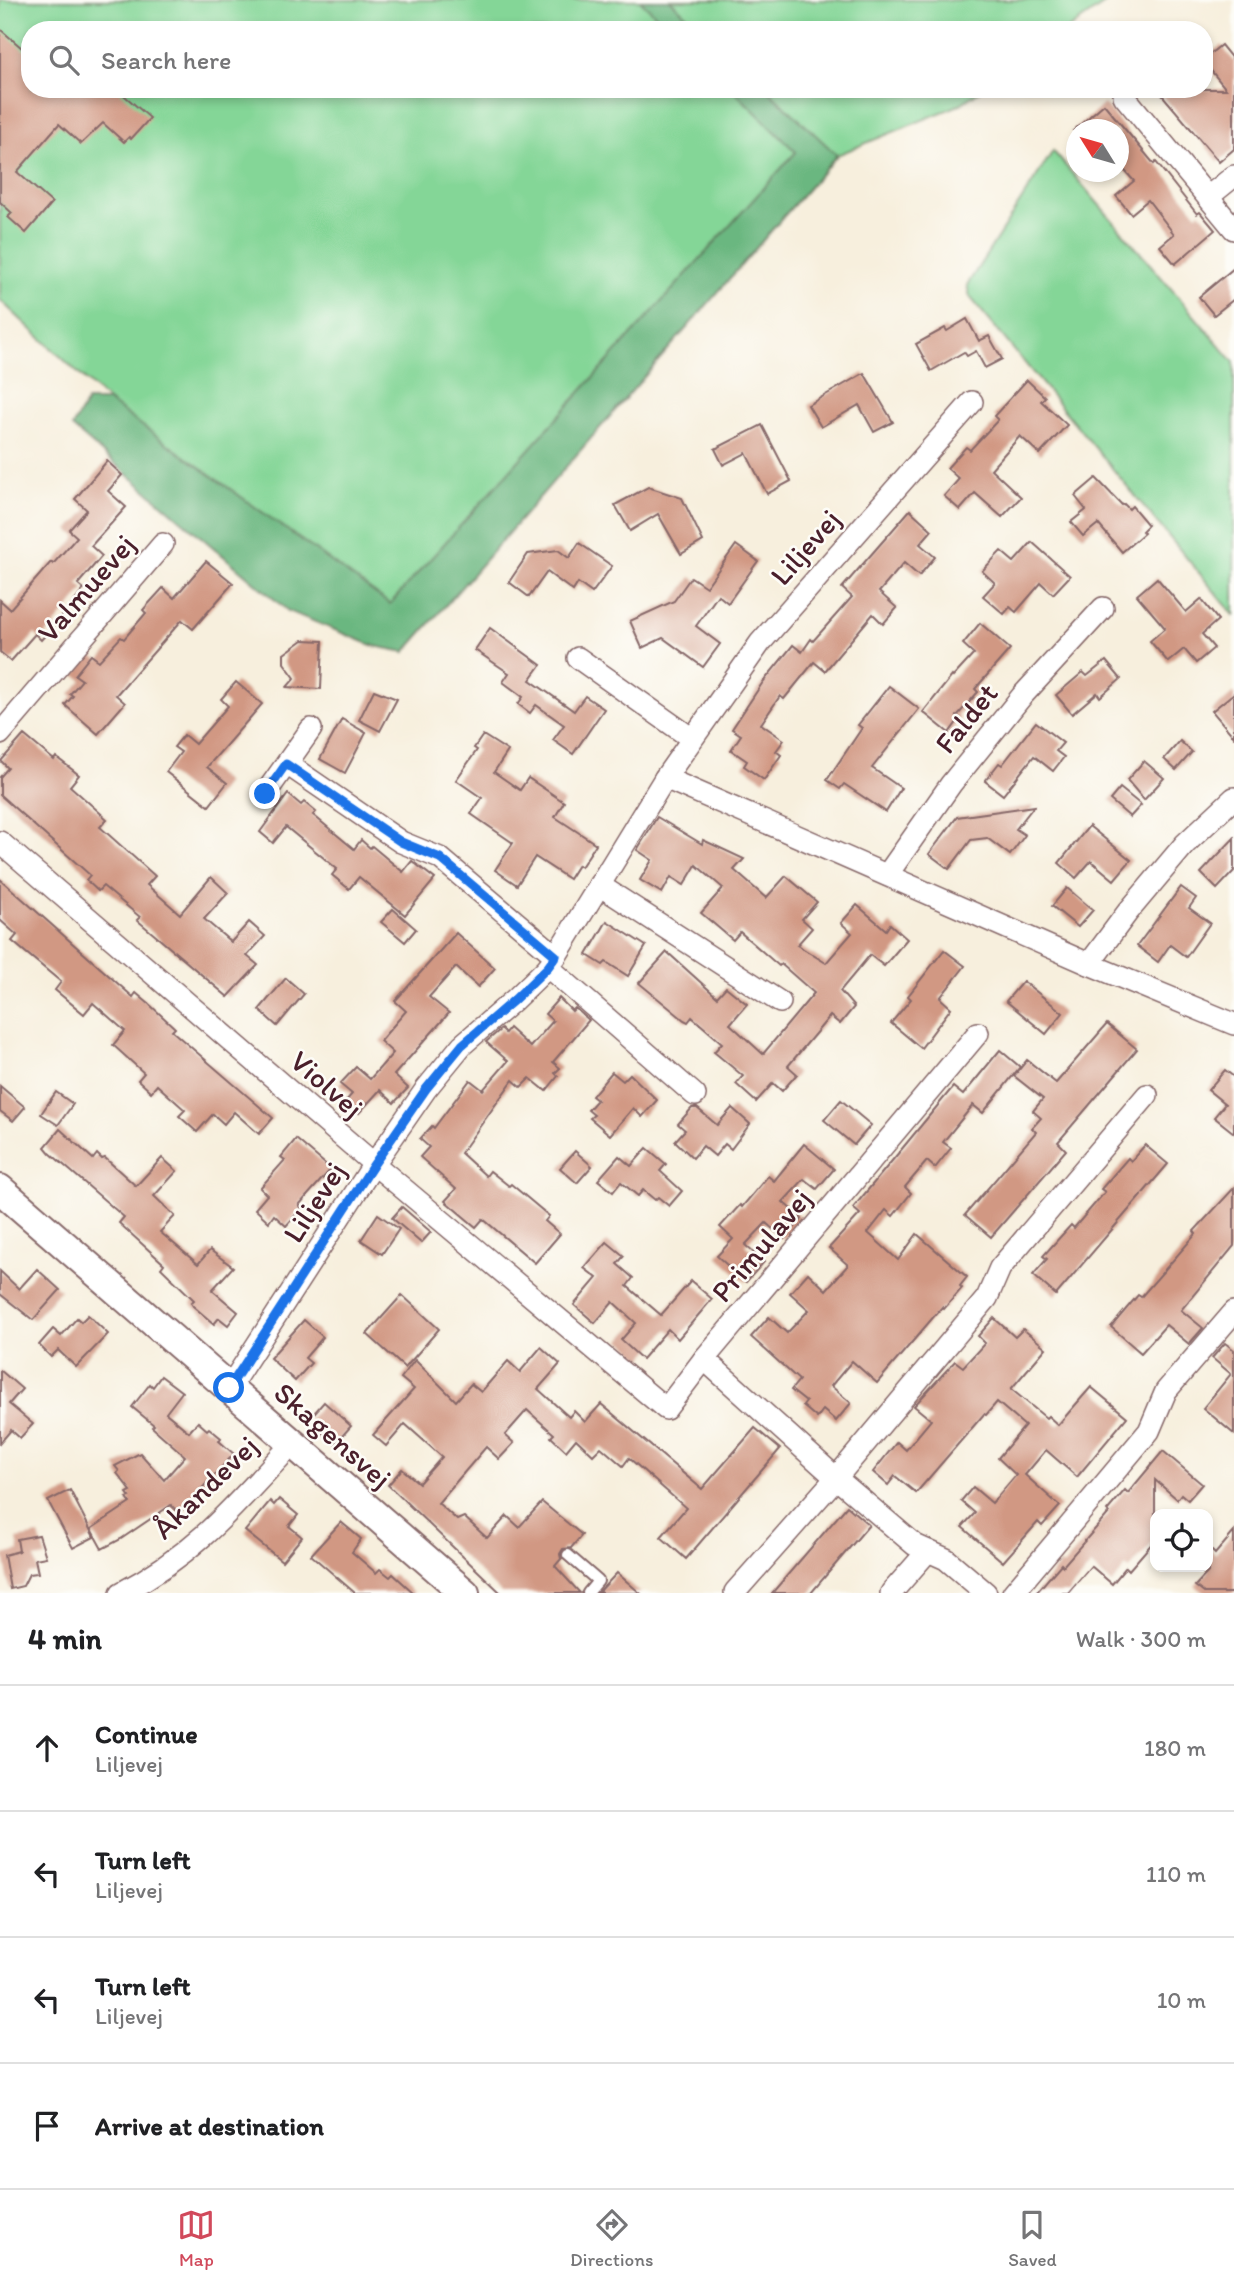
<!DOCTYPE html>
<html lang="en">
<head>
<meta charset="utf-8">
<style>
  body { margin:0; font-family:Itim,sans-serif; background:#f6f6f6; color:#202124 }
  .controls { position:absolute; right:21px; bottom:21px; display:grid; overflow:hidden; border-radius:14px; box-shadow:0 4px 10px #0003 }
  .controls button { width:63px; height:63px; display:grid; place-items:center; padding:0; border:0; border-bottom:2px solid #e0e0e0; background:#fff; color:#202124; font:35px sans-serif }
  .compass { position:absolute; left:1066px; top:119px; width:63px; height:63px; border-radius:50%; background:#fff; box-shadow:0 4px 10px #0003; rotate:307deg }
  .stop { position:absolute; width:21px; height:21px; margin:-16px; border:5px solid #1a73e8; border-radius:50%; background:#fff }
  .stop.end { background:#1a73e8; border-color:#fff; box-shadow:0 2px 7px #0008 }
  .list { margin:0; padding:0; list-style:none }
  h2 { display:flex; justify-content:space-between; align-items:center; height:91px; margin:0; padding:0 28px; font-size:30px }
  h2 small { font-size:23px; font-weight:400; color:#757577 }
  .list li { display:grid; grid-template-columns:46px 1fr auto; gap:21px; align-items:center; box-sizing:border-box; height:126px; padding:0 28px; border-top:2px solid #e0e0e0 }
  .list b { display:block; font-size:26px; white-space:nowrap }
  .list p { margin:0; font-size:23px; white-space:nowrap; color:#757577 }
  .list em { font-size:23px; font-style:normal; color:#757577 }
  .icon { flex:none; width:38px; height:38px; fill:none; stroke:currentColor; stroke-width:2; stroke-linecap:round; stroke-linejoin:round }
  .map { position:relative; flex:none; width:1234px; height:1593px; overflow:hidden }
  .search { position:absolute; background:#fff; box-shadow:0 4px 10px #0003; left:21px; right:21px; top:21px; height:77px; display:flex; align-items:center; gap:18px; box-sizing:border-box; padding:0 24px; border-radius:28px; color:#757577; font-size:26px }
  .sheet { height:595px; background:#fff }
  nav { display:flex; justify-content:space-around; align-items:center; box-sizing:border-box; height:98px; border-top:2px solid #e0e0e0; background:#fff; font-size:19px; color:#757577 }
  nav a { display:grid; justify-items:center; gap:4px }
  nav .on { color:#d1495b }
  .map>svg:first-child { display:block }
  .green { fill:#84d697; stroke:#677a61; stroke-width:2 }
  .forest { fill:#6bb780; stroke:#5a6b56; stroke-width:2 }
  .building { fill:#d19883 }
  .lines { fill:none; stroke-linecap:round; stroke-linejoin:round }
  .lane-casing { stroke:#876869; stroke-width:14 }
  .street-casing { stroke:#876869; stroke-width:24 }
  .secondary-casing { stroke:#876869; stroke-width:32 }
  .lane { stroke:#fff; stroke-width:10 }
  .street { stroke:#fff; stroke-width:21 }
  .secondary { stroke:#fff; stroke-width:28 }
  .route { stroke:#1a73e8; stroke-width:9 }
  .labels { text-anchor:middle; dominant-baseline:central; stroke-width:5; stroke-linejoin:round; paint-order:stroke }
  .street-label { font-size:30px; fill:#4a1f2b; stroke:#fdfcf7 }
</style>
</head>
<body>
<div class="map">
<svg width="1234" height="1593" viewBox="0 0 1234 1593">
  <rect width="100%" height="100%" fill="#fdfcf7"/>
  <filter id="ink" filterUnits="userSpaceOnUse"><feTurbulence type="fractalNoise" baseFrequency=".0143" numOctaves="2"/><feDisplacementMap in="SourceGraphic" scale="14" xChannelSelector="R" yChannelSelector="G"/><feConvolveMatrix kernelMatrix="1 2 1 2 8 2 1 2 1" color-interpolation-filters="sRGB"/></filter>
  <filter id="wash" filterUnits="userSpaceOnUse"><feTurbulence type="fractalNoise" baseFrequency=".00686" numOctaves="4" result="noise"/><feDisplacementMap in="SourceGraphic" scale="28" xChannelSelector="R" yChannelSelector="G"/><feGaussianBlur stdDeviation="1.57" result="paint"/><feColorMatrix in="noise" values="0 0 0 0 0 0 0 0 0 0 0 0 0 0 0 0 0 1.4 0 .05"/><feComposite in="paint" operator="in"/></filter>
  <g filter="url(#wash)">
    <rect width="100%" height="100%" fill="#f7efdd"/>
    <!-- green -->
    <g class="green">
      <polygon points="0,0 1110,0 1067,30 30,30 30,89 982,89 959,105 837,155 405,652 108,401 0,300"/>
      <polygon points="1053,151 1234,362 1234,615 970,297 967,285"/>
    </g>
    <!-- forest -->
    <g class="forest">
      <polygon points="640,0 670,0 702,30 671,30"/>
      <polygon points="732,89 767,89 837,155 405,652 374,646 288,611 72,427 87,401 108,401 390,604 796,152"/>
    </g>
    <g id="blocks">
      <!-- building -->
      <g class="building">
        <polygon points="0,29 30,55 30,89 117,89 150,118 131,139 129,137 124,142 103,123 81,144 59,124 17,172 52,203 26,233 8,217 12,213 0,202"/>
        <polygon points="1221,45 1234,61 1234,149 1219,162 1157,89 1226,89 1204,62 1204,59"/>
        <polygon points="1104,104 1154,164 1156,162 1197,214 1200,212 1215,230 1175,264 1160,246 1174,234 1148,200 1131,214 1116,196 1134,181 1118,163 1118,130 1074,130"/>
        <polygon points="1234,268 1234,299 1214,315 1199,297"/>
        <polygon points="967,319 979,341 989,336 1002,359 985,368 976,351 967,356 964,352 931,371 916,344 945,328 947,331"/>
        <polygon points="864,373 893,422 874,432 859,405 821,427 808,405"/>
        <polygon points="1027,380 1045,397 1041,401 1067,425 1040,454 1020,436 991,469 1021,497 1002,517 975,493 960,510 944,496 959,479 947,468 966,447 970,450 998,420 994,416"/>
        <polygon points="762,425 791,481 767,494 746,453 723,465 715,449"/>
        <polygon points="107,461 122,475 108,491 126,507 91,546 102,556 78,584 84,589 70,607 41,640 35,634 11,661 0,652 0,600 10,609 51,562 53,564 77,537 69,530 87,510 75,499"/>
        <polygon points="1096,478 1122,505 1124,504 1129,509 1132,506 1148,525 1142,531 1144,533 1122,552 1098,524 1083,536 1071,522 1086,510 1075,496"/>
        <polygon points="648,487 682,498 703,541 681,554 658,514 630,531 615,505"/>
        <polygon points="910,510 932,530 920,544 935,557 919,576 904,563 879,592 897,608 883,624 873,614 825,671 814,662 784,699 780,696 761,724 784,740 776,751 781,755 764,780 744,766 747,761 731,750 741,735 732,729 763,682 793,645 802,652 811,639 813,641 852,597 842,588"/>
        <polygon points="1032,542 1070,576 1053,594 1041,583 1016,612 1010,607 1004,614 983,596 995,583 982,571 1001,551 1014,562"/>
        <polygon points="579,543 612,566 592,593 578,583 573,591 547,572 529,597 509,582 528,554 558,550 569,558"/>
        <polygon points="736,545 758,561 728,603 718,595 696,626 720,644 703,667 663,638 642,648 630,621 674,601 691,577 706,587"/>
        <polygon points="206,561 233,583 193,629 182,620 116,695 125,703 98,734 65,705 73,696 70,694 82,680 75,675 91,655 99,661 121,637 124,639 146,613 143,610 163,588 174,598"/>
        <polygon points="1157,578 1186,612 1201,599 1218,620 1202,634 1214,648 1196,663 1184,649 1168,662 1150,641 1165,628 1137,595"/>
        <polygon points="980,623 1010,649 975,689 978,692 957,716 960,718 949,733 923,712 952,676 953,677 974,654 963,644"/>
        <polygon points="490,628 541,665 530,680 574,711 585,696 604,709 573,754 553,740 564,725 536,705 530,713 518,704 523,697 503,682 509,673 475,650"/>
        <polygon points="303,640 323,641 321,689 287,687 295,678 284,663 284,654"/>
        <polygon points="1106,661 1121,679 1100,697 1097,693 1072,714 1056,695 1083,672 1087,676"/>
        <polygon points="236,682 262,704 207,767 227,783 209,806 166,772 181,752 174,747 184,735 195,744 228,706 221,699"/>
        <polygon points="889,686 919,709 872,768 901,788 886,812 844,784 840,789 827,780 862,728 858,725"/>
        <polygon points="374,690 397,699 380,731 359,720"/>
        <polygon points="1234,693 1234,737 1212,711"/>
        <polygon points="342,719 366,733 345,773 320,759"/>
        <polygon points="1036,722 1063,743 1056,751 1064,757 1053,771 1034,756 1003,795 985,781 999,763 1002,765"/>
        <polygon points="24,735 54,760 56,757 79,775 70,786 107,819 100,827 155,876 147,885 180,914 211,877 228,893 204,919 231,942 249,922 265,936 247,956 258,965 228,997 137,920 140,917 103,886 98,891 86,880 90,875 0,795 0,777 8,768 1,761"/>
        <polygon points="483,735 508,751 494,772 520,790 528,778 564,802 555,817 596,844 581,867 578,865 569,879 535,857 517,885 495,870 513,843 471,814 482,798 456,780 477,750 474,748"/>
        <polygon points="1180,741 1192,752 1176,770 1164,759"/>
        <polygon points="1144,761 1164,778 1144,800 1127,780"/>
        <polygon points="1120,788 1141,805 1130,817 1110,800"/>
        <polygon points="288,794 301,805 304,802 316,812 313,815 354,849 361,840 370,848 372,846 403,872 412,861 435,879 405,915 359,877 349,889 332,875 337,869 286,827 273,843 260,832"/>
        <polygon points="1034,806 1016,829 1025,835 1010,855 987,838 971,840 949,869 929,854 957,817"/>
        <polygon points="657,817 702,844 703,840 744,859 734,870 766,898 786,876 817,902 802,919 812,928 797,945 826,963 852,933 841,923 857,905 886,930 890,924 907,939 884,966 870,955 840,991 854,1007 840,1024 830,1016 788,1066 797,1074 782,1091 773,1083 756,1102 736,1084 743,1076 714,1052 722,1043 692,1017 688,1022 684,1020 639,983 667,952 717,997 726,987 747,1004 730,1024 763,1054 814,993 781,964 779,966 740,932 733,940 701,913 723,888 696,865 684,885 671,877 662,893 640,880 652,860 637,850"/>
        <polygon points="1089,826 1131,860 1114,880 1091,861 1076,878 1059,863"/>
        <polygon points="1234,838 1234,871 1217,889 1201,873"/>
        <polygon points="0,879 133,997 136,993 149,1004 175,1028 172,1031 273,1118 259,1134 234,1112 224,1124 213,1114 197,1132 179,1116 185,1110 157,1085 151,1092 138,1080 144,1073 113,1045 125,1031 93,1003 84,1014 55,990 61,982 12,941 17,935 0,920"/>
        <polygon points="1181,887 1196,898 1189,908 1210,923 1186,957 1170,945 1158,962 1137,946"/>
        <polygon points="1067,888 1093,910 1078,927 1052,906"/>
        <polygon points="393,909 416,929 405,942 381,922"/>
        <polygon points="607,921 646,946 628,976 606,962 603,965 587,955"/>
        <polygon points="456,933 495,968 478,987 456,967 429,997 449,1013 394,1075 408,1088 394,1103 380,1090 359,1113 346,1101 352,1094 340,1084 356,1067 370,1079 393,1053 380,1041 406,1011 395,1001"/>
        <polygon points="944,950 965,966 940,998 951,1008 921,1048 891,1023 911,999 908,996"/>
        <polygon points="286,978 304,994 277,1026 259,1010"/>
        <polygon points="1023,981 1063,1013 1046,1034 1006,1001"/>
        <polygon points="559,998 572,1011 575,1008 589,1020 553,1062 560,1068 555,1073 558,1076 546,1091 530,1078 521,1087 513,1080 461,1153 486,1176 490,1171 509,1186 511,1184 549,1216 545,1221 560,1234 535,1263 483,1219 476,1227 445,1201 456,1189 420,1157 429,1147 420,1139 432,1126 434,1128 470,1080 483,1090 508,1061 486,1042 501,1029 505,1033 509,1028 530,1047 553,1021 545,1014"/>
        <polygon points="1107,1024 1137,1049 1058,1142 1066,1150 991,1237 965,1215 1036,1132 1032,1128 1041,1118 1033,1111 1043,1099 1014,1076 1027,1060 1056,1083"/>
        <polygon points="1000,1050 1020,1067 983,1113 973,1105 943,1142 951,1148 935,1168 927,1161 905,1187 911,1193 893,1216 886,1210 868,1233 898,1260 917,1234 967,1277 960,1286 962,1288 944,1309 942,1307 877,1383 852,1361 831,1386 851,1403 836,1421 823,1410 817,1418 803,1406 806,1402 791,1390 799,1380 751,1337 769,1317 787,1333 809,1310 790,1293 808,1273 826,1290 848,1265 829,1248 860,1214 853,1208 953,1087 963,1095"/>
        <polygon points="1225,1070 1234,1077 1234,1133 1214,1117 1225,1104 1208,1090"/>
        <polygon points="612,1072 623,1081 630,1074 657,1100 642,1117 633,1108 610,1135 590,1118 594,1115 588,1110 597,1100 592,1096"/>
        <polygon points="0,1086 25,1107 13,1121 0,1111"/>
        <polygon points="56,1092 73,1104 58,1125 41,1114"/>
        <polygon points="841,1100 871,1125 854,1145 824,1120"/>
        <polygon points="692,1108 697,1108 717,1125 732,1108 750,1124 731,1149 725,1144 715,1156 703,1146 693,1158 675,1141 685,1130 678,1124"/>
        <polygon points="60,1129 93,1159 97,1154 102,1159 105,1158 136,1186 162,1158 177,1171 154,1196 175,1216 160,1232 198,1264 210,1250 233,1267 212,1290 238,1312 228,1325 219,1318 214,1324 193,1306 191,1303 194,1300 161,1268 164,1264 119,1223 124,1217 50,1153 45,1147"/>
        <polygon points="296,1139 331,1169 299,1205 302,1208 286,1226 274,1215 269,1222 255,1209 267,1195 260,1188 285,1160 281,1157"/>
        <polygon points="804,1144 834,1169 817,1189 804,1179 783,1202 802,1219 784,1239 766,1223 745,1245 764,1262 746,1282 717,1256 733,1239 720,1227 740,1205 742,1207 768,1176 774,1181"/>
        <polygon points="1145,1145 1168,1164 1056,1295 1033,1275 1047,1259 1043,1256 1071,1225 1074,1228 1105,1192 1101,1189 1128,1158 1131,1161"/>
        <polygon points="647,1148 666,1164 660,1171 682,1191 669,1206 658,1197 655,1200 643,1190 638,1196 621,1182 613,1192 598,1180 619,1156 631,1166"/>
        <polygon points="575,1151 592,1166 577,1183 560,1168"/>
        <polygon points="1234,1188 1234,1246 1181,1310 1203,1328 1189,1344 1166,1325 1141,1353 1111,1327 1138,1295 1141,1297 1196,1234 1194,1231"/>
        <polygon points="402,1207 431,1232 421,1243 392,1218"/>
        <polygon points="378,1214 399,1229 382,1254 361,1240"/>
        <polygon points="607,1242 624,1256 617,1264 633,1278 627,1286 661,1315 691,1281 712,1299 678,1339 668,1329 642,1359 621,1340 636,1323 613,1302 595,1323 574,1305 597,1278 584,1268"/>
        <polygon points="37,1269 60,1290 33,1320 0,1294 0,1271 19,1289"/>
        <polygon points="402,1295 439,1329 405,1368 367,1334"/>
        <polygon points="88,1315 108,1334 76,1367 58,1350 51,1357 39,1345 53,1329 61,1336 77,1318 81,1322"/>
        <polygon points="994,1318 1015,1337 1023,1329 1046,1348 1011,1389 1046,1418 1048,1416 1058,1425 1091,1387 1127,1417 1077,1477 1046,1450 1025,1475 1060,1506 1042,1526 1038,1522 1003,1562 962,1527 975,1513 961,1501 973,1487 992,1503 1016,1475 998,1458 1025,1426 997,1402 986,1415 984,1414 916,1493 895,1476 888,1485 873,1472 897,1442 906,1450 931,1420 914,1406 955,1361 963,1367 985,1343 978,1336"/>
        <polygon points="304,1320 323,1337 305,1358 311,1363 295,1381 270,1358"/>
        <polygon points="1225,1343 1234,1350 1234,1434 1203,1408 1231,1374 1212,1358"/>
        <polygon points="541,1347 560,1364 538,1389 569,1417 574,1411 585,1422 601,1404 702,1489 755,1428 780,1449 686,1559 661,1537 686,1508 629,1458 623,1466 601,1447 593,1455 576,1439 566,1451 551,1437 554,1434 527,1410 505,1435 514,1443 499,1459 486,1447 438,1503 457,1520 464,1517 487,1538 507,1516 519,1527 542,1502 582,1535 571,1548 563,1549 560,1554 561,1559 555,1566 580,1593 501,1593 388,1485 402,1469 419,1483 442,1457 405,1424 386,1446 373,1435 414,1389 401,1378 415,1360 456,1401 471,1384 481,1392 508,1361 520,1372"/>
        <polygon points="0,1370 22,1389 9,1404 33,1424 20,1438 11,1430 0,1443"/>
        <polygon points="161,1376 182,1392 166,1413 189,1432 198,1422 207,1430 209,1428 221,1438 219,1441 234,1454 179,1513 171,1505 121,1539 102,1549 91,1529 130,1503 127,1498 130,1497 127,1493 131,1491 117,1473 119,1471 115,1466 140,1453 164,1480 185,1456 152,1427 154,1425 132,1407 150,1384 153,1387"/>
        <polygon points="324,1402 351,1426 335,1444 308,1420"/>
        <polygon points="1163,1451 1202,1484 1188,1500 1181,1494 1177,1499 1155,1480 1155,1540 1129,1570 1126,1567 1112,1584 1091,1566 1068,1593 1036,1593 1061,1564 1063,1566 1109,1513 1107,1511 1125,1490 1128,1493"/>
        <polygon points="70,1490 94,1537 73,1548 48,1501"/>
        <polygon points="279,1499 298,1515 289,1526 302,1537 282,1561 245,1531 270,1501 274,1505"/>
        <polygon points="847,1506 869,1525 811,1593 772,1593"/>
        <polygon points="341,1522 361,1539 352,1552 376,1573 380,1569 390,1577 393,1574 414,1593 355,1593 311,1555"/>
        <polygon points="1234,1532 1234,1593 1204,1593 1195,1586 1208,1572 1208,1547 1215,1554"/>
        <polygon points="39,1535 46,1557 35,1559 38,1573 29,1574 23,1586 10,1589 4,1555 19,1551 17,1539"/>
        <polygon points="617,1573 640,1593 598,1593"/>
      </g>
    </g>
  </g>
  <g filter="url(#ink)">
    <use href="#blocks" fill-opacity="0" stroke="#876869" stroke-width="2"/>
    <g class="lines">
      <defs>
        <polyline id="lane" points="568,1555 598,1581 588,1593"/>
        <g id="street">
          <polyline points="1124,96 1234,229"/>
          <polyline points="1208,197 1234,176"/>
          <polyline points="578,658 691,738"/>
          <polyline points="0,734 163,544"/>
          <polyline points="287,764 401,842 440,858 556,956"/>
          <polyline points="665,778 1089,964 1234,1024"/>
          <polyline points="265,794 311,729"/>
          <polyline points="0,842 374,1164 666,1409 704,1359"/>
          <polyline points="887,875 951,784 1022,696 1103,608"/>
          <polyline points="599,885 780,1002"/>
          <polyline points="1089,964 1127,913 1185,844 1234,798"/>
          <polyline points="548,967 695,1095"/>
          <polyline points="978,1033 704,1359 836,1478 915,1545 946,1559 986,1593"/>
          <polyline points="229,1388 374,1164 426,1089 462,1045 514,1000 548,967 556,956 665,778 760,643 972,402"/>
          <polyline points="735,1592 836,1478 987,1298 1000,1268 1147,1095"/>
          <path d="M121,1593C196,1554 237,1503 293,1443"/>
          <polyline points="891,1593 928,1551"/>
          <polyline points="1013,1593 1149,1431 1166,1391 1234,1312"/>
        </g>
        <polyline id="secondary" points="0,1189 465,1593"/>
      </defs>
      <!-- lane casing -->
      <use href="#lane" class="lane-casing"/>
      <!-- street casing -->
      <use href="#street" class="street-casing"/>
      <!-- secondary casing -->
      <use href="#secondary" class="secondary-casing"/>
      <!-- lane -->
      <use href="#lane" class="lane"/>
      <!-- street -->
      <use href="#street" class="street"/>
      <!-- secondary -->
      <use href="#secondary" class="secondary"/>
    </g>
  </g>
  <g class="lines" filter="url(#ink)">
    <!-- route -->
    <polyline class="route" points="229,1388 374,1164 426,1089 462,1045 514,1000 548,967 556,956 440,858 401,842 286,764 265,794"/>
  </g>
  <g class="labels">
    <!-- street labels -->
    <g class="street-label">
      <text transform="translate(805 547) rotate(-49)">Liljevej</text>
      <text transform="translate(86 588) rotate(-49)">Valmuevej</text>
      <text transform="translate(966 718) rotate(-51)">Faldet</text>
      <text transform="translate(327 1084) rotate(41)">Violvej</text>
      <text transform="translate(314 1202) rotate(-57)">Liljevej</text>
      <text transform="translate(761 1245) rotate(-50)">Primulavej</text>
      <text transform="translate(333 1435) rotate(41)">Skagensvej</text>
      <text transform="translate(205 1487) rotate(-44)">Åkandevej</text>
    </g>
  </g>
</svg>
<div class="controls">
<button><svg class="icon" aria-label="locate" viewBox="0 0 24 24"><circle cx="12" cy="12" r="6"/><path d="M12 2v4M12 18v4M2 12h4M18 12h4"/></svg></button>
</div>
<svg class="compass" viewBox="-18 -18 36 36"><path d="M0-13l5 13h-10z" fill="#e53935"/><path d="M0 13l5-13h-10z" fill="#757577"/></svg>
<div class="stop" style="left:229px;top:1388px"></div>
<div class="stop end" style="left:265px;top:794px"></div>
<div class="search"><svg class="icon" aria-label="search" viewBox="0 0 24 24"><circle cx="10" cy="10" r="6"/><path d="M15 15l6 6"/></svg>Search here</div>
</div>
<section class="sheet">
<h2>4 min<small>Walk · 300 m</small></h2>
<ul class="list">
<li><svg class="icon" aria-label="ahead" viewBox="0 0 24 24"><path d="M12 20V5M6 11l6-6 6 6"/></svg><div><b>Continue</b><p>Liljevej</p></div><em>180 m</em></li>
<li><svg class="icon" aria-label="left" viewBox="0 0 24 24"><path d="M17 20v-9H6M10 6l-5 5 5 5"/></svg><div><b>Turn left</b><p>Liljevej</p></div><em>110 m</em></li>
<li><svg class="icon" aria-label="left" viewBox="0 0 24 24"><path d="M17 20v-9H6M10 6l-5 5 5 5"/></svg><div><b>Turn left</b><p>Liljevej</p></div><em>10 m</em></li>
<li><svg class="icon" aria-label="arrive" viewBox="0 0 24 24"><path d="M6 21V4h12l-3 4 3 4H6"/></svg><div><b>Arrive at destination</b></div></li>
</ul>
</section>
<nav>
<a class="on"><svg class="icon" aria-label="map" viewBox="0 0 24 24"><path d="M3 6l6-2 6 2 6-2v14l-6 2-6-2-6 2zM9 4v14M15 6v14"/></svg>Map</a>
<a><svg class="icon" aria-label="directions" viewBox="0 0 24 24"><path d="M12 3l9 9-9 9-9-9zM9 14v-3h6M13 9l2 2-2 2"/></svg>Directions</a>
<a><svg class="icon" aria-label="saved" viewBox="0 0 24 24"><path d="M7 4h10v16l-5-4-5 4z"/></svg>Saved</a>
</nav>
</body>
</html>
